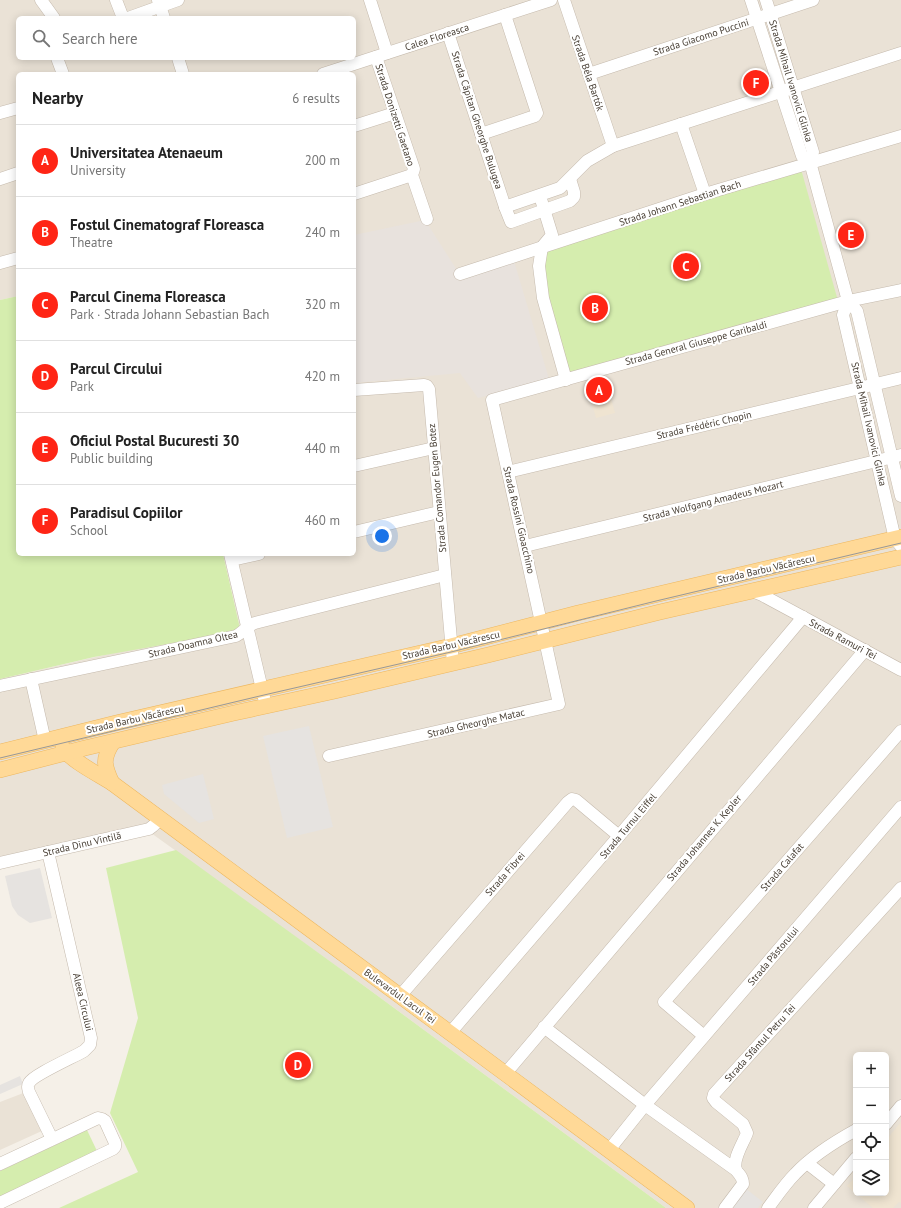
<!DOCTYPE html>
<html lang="en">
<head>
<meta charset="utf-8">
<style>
  body { margin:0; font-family:"PT Sans",sans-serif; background:#f2f2f2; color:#222 }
  .controls { position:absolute; right:12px; bottom:12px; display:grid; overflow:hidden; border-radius:6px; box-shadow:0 2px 10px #0003 }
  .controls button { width:36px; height:36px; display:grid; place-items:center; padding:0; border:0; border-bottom:1px solid #e0e0e0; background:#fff; color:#222; font:20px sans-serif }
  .you { position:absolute; left:382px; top:536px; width:14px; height:14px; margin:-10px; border:3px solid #fff; border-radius:50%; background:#1a73e8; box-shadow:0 0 0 6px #1a73e833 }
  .badge { display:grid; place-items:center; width:26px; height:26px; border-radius:50%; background:#ff2515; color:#fff; font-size:13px; font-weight:700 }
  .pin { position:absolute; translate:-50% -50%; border:2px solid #fff; box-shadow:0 1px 4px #0006 }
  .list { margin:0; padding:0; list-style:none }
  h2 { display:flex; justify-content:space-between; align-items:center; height:52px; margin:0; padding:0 16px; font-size:17px }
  h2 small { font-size:13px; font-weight:400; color:#767676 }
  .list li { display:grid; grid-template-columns:26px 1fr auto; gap:12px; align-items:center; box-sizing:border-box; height:72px; padding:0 16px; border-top:1px solid #e0e0e0 }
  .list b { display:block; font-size:15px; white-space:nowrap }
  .list p { margin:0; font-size:13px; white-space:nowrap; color:#767676 }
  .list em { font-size:13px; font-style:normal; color:#767676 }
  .icon { flex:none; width:22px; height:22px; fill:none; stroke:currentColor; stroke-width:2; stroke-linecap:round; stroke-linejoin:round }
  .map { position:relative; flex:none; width:901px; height:1208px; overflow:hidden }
  .search { position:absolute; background:#fff; box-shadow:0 2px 10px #0003; left:16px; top:16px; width:340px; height:44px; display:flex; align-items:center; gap:10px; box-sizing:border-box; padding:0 14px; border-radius:6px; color:#767676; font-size:15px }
  .panel { position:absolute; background:#fff; box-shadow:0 2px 10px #0003; left:16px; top:72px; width:340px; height:484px; border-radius:6px }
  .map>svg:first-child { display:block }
  .residential { fill:#eae2d6; fill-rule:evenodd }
  .industrial { fill:#e8e2dd }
  .education { fill:#efe4d1 }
  .green { fill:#d5edae }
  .parking { fill:#e6e3e0 }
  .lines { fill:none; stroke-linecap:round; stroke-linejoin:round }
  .minor-casing { stroke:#c5baad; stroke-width:13 }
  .major-casing { stroke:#eeb75e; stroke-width:16 }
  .minor { stroke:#fff; stroke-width:12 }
  .major { stroke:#ffd997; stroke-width:15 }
  .tram { stroke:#989898; stroke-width:1 }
  .labels { text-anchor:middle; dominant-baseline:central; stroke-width:4; stroke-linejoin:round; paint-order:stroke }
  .street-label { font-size:10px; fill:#494036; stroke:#fff }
</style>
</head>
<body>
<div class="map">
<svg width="901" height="1208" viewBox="0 0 901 1208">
  <rect width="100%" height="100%" fill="#f5f0e8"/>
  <!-- residential -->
  <g class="residential">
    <path d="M0,0H901V1208H666L367,988L151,833L0,868V679L239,624L223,554H354V74H18V296L0,300ZM18,18H354V58H18ZM856,1055H886V1193H856Z"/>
    <polygon points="26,1092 44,1130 0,1150 0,1102"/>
  </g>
  <!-- industrial -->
  <polygon class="industrial" points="425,220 462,278 514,261 549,379 478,398 460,373 354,383 354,235"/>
  <!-- education -->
  <g class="education">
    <polygon points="606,381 615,413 596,418 587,386"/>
    <polygon points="901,1122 901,1203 899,1202 893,1208 873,1208 847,1186 856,1176 856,1193 886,1193 886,1140"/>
  </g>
  <!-- green -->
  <g class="green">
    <polygon points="801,169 838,301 570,374 545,283 543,272 546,250"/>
    <polygon points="18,296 18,554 223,554 239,624 240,628 235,632 94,657 0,679 0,300"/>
    <polygon points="176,850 367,988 666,1208 59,1208 138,1172 110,1113 138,1018 106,868"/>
    <polygon points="87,1130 97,1151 0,1197 0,1171"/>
  </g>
  <!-- parking -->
  <g class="parking">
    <polygon points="309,726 333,827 287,838 263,736"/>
    <polygon points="203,774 214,819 199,823 164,794 162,785"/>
    <polygon points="40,868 52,918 30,923 18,915 12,906 5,876"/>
    <polygon points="20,1076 23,1084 0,1094 0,1085"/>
    <polygon points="745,1188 763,1202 758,1208 729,1208"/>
  </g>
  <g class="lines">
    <defs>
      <g id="minor">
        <polyline points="41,0 54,18"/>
        <polyline points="116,0 123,18"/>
        <polyline points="158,0 164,18"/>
        <polyline points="370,0 387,53"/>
        <polyline points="564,0 613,146"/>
        <polyline points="751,0 802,156 810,162"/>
        <polyline points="766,0 813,152 810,162 848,301 857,311 901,496"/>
        <polyline points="128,18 178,0"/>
        <polyline points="448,33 505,207 560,188 587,161 613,146 901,53"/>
        <polyline points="376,57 414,169 412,175 427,219"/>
        <polyline points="57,58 63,74"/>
        <polyline points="178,58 183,74"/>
        <polyline points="323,74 551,0"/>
        <polyline points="589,74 813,0"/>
        <polyline points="0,113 18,108"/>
        <polyline points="681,124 705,194"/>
        <polyline points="354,126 395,113"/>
        <polyline points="481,134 535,116 537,113 505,15"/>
        <polyline points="0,179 18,173"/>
        <polyline points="354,194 412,175"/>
        <polyline points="540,196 552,235 542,247 539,266 543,298 566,380"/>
        <polyline points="505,207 511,222 570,201 574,197 574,192 570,179"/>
        <polyline points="0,263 18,258"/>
        <polyline points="460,274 705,194 901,136"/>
        <polyline points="848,301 843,315 895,539 901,546"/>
        <polyline points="354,390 424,385 427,386 429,389 453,663"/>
        <polyline points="354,466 434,448"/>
        <polyline points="508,472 901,378"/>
        <polyline points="354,532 439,512"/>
        <polyline points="525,546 901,455"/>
        <polyline points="230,554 266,706"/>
        <polyline points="232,560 259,554"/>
        <polyline points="752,591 762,595 901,670"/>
        <polyline points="31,679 45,741"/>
        <path d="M0,686L236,636C244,632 246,626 255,623L445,575"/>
        <polyline points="329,756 559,704 492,400 848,301 901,290"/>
        <path d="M48,852L91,1038L90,1045L84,1051C74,1057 33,1075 29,1083C27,1086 28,1088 29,1092L52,1139"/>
        <polyline points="0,863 149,829 153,826 160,819"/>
        <polyline points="400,996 568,802 572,799 576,800 619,836"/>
        <polyline points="544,1027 645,1105 736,1170"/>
        <polyline points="450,1033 619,836 803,617"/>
        <polyline points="704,1036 664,1002 901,731"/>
        <polyline points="505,1074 865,650"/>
        <polyline points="886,1124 901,1106"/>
        <polyline points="609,1150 645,1105 901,807"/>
        <polyline points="807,1163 834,1184"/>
        <polyline points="0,1164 98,1118 102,1119 105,1121 115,1143 115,1147 113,1149 0,1203"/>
        <path d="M725,1208L743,1184C743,1176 739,1175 736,1170C732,1159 744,1142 747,1133L743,1124L716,1102L713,1098L714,1094L901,888"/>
        <path d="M768,1208C777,1196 785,1184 795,1174C812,1156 834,1142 856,1130"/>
        <polyline points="814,1208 856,1158"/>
      </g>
      <g id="major">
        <path d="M63,748C71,761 98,774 112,783L687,1208"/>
        <polyline points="0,752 116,723 451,646 578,613 901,537"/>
        <polyline points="0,770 85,748 234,713 335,691 488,655 660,612 901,557"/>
        <path d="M112,783C104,766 102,759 113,742"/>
      </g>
    </defs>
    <!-- minor casing -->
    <use href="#minor" class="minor-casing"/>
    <!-- major casing -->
    <use href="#major" class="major-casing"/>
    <!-- minor -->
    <use href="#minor" class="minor"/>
    <!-- major -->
    <use href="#major" class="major"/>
    <!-- tram -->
    <polyline class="tram" points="0,758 264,695 451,652 656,601 901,543"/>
  </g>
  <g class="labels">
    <!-- street labels -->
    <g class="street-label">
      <text transform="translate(437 37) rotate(-18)">Calea Floreasca</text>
      <text transform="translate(701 37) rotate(-18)">Strada Giacomo Puccini</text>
      <text transform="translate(588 73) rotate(71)">Strada Béla Bartók</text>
      <text transform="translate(791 81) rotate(73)">Strada Mihail Ivanovici Glinka</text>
      <text transform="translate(395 115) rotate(72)">Strada Donizetti Gaetano</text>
      <text transform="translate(477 120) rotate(72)">Strada Căpitan Gheorghe Bulugea</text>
      <text transform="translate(680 203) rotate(-18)">Strada Johann Sebastian Bach</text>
      <text transform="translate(696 343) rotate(-15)">Strada General Giuseppe Garibaldi</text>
      <text transform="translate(869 424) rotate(77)">Strada Mihail Ivanovici Glinka</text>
      <text transform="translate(704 425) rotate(-13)">Strada Frédéric Chopin</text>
      <text transform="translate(437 488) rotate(-95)">Strada Comandor Eugen Botez</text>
      <text transform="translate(713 501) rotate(-14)">Strada Wolfgang Amadeus Mozart</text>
      <text transform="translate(519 520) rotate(77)">Strada Rossini Gioacchino</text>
      <text transform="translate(766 569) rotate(-13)">Strada Barbu Văcărescu</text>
      <text transform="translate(843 639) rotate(28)">Strada Ramuri Tei</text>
      <text transform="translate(193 644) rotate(-13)">Strada Doamna Oltea</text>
      <text transform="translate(451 645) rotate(-13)">Strada Barbu Văcărescu</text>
      <text transform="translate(135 719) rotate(-13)">Strada Barbu Văcărescu</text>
      <text transform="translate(476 723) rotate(-13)">Strada Gheorghe Matac</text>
      <text transform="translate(628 826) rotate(-50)">Strada Turnul Eiffel</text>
      <text transform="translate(704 838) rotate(-50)">Strada Johannes K. Kepler</text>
      <text transform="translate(82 844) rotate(-13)">Strada Dinu Vintilă</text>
      <text transform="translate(782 867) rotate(-49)">Strada Calafat</text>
      <text transform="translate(505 874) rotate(-49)">Strada Fibrei</text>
      <text transform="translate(773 956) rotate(-50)">Strada Păstorului</text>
      <text transform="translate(400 996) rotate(36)">Bulevardul Lacul Tei</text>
      <text transform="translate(83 1002) rotate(77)">Aleea Circului</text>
      <text transform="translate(760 1043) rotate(-48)">Strada Sfântul Petru Tei</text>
    </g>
  </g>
</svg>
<div class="controls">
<button>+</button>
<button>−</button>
<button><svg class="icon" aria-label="locate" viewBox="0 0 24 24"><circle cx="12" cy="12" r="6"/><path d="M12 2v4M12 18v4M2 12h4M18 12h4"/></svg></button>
<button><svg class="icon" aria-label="layers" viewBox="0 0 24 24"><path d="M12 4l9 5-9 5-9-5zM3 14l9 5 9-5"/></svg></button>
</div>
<div class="you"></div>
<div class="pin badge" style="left:599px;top:390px">A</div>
<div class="pin badge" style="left:595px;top:308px">B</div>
<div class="pin badge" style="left:686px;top:266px">C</div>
<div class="pin badge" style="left:298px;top:1065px">D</div>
<div class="pin badge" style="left:851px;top:235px">E</div>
<div class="pin badge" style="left:756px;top:83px">F</div>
<div class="search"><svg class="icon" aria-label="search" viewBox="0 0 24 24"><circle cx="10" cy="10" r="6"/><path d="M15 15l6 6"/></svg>Search here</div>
<section class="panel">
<h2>Nearby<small>6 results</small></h2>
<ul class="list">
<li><span class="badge">A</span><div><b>Universitatea Atenaeum</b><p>University</p></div><em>200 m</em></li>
<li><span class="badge">B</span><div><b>Fostul Cinematograf Floreasca</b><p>Theatre</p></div><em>240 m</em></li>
<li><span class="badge">C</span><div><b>Parcul Cinema Floreasca</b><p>Park · Strada Johann Sebastian Bach</p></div><em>320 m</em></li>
<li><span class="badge">D</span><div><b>Parcul Circului</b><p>Park</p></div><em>420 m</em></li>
<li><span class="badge">E</span><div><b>Oficiul Postal Bucuresti 30</b><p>Public building</p></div><em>440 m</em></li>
<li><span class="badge">F</span><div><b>Paradisul Copiilor</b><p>School</p></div><em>460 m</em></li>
</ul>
</section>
</div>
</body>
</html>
